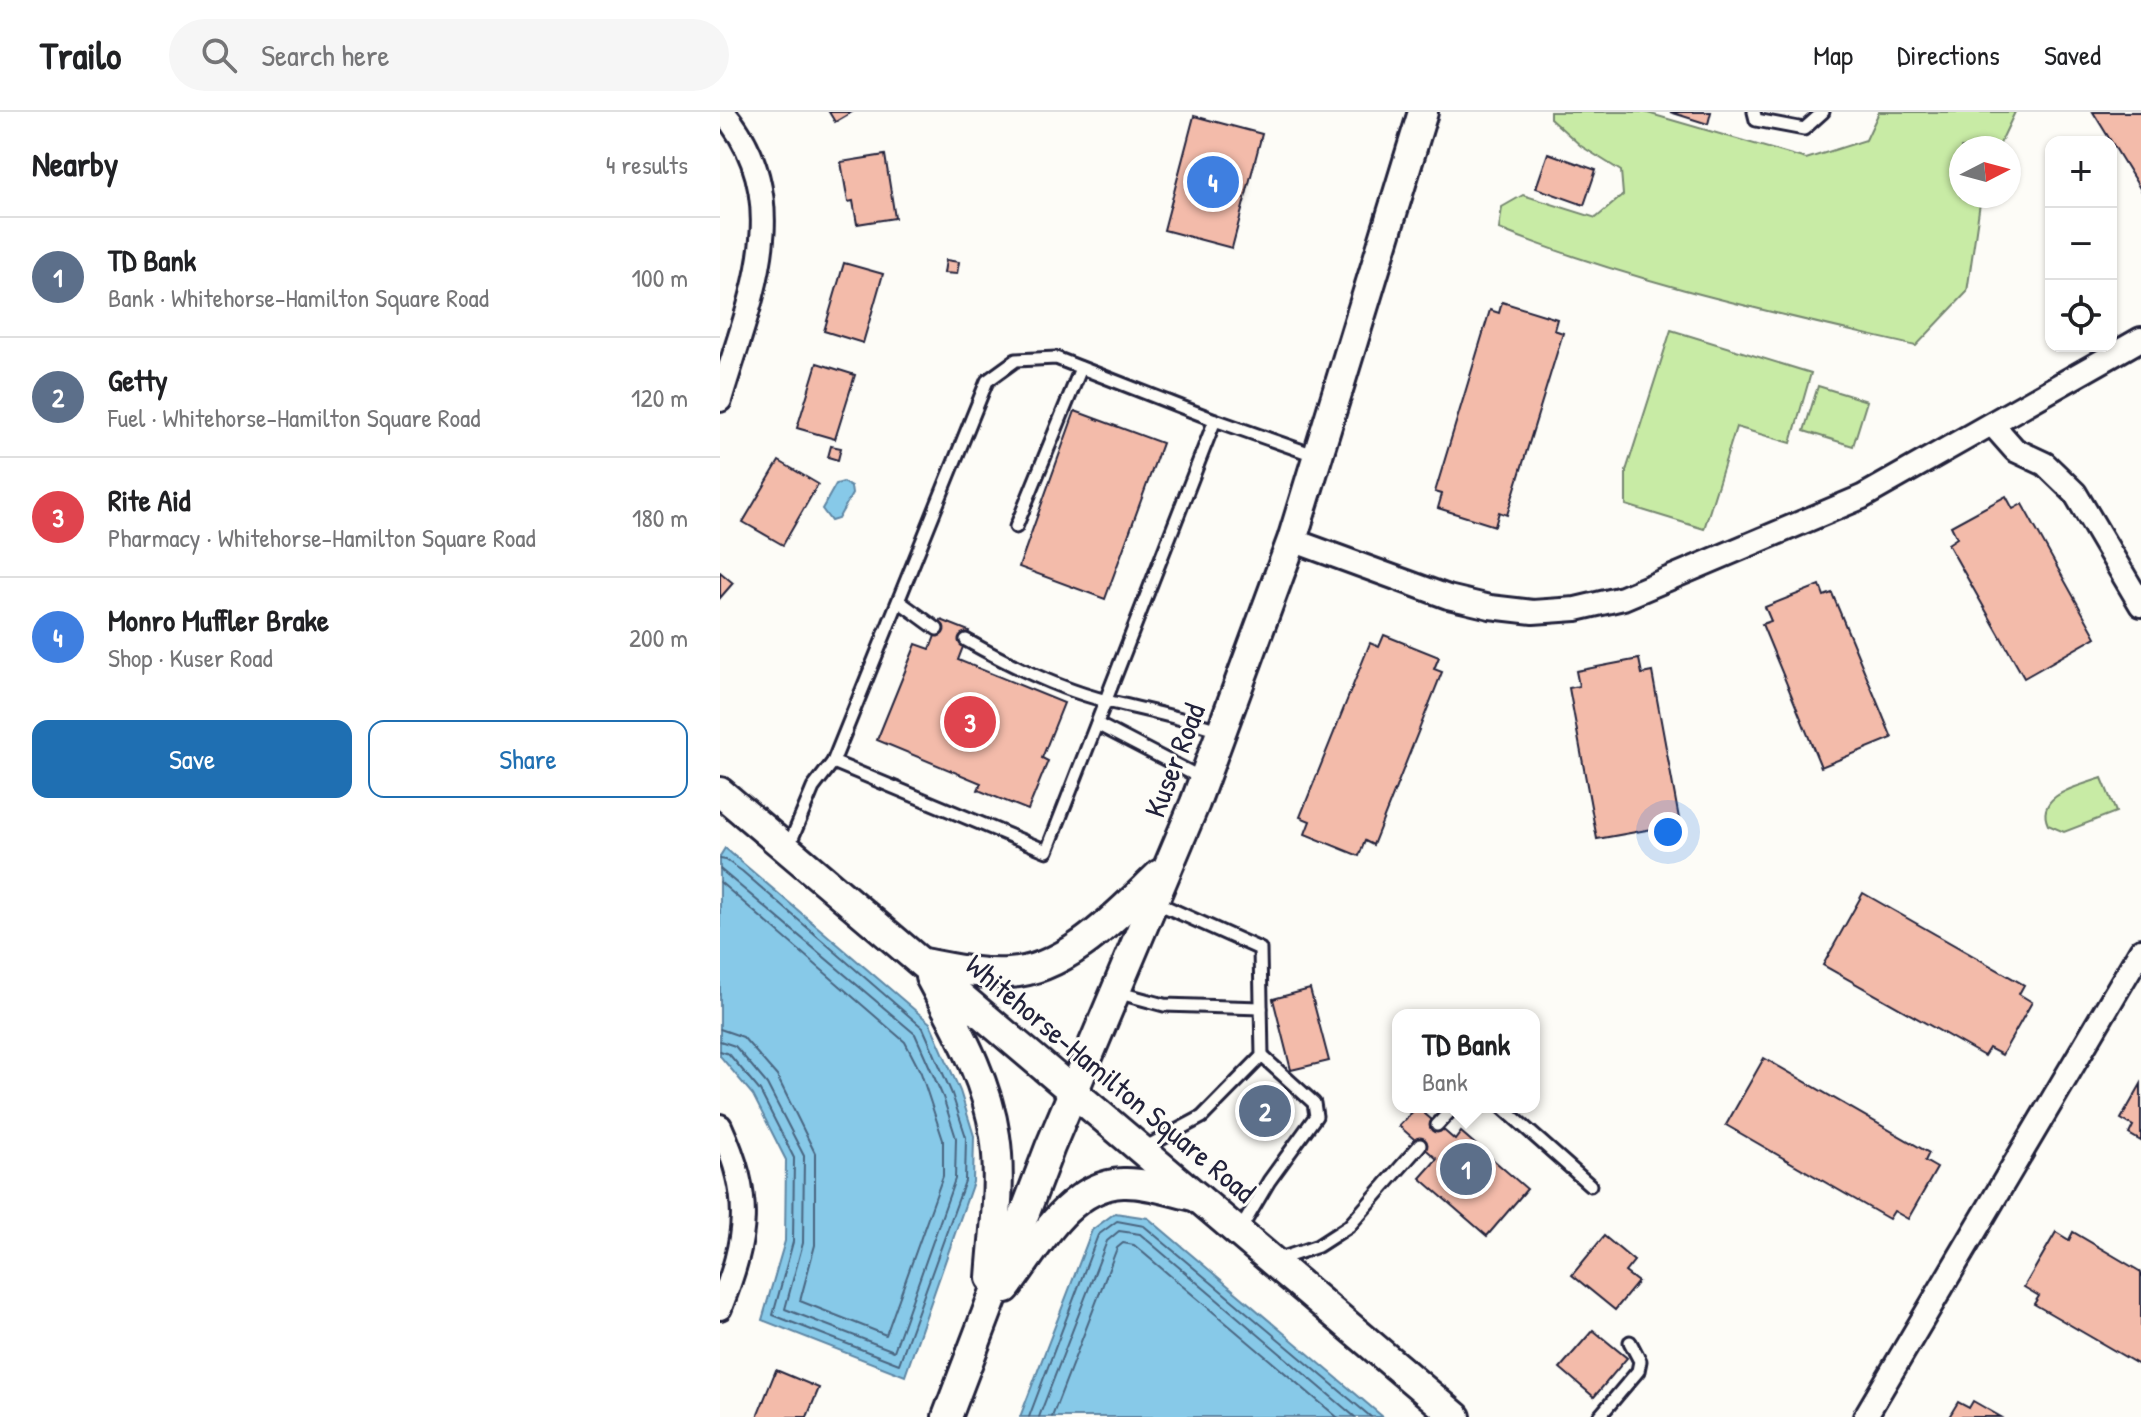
<!DOCTYPE html>
<html lang="en">
<head>
<meta charset="utf-8">
<style>
  body { margin:0; font-family:"Patrick Hand",sans-serif; background:#f6f6f6; color:#202124 }
  .controls { position:absolute; right:24px; top:24px; display:grid; overflow:hidden; border-radius:16px; box-shadow:0 2px 6px #0004 }
  .controls button { width:72px; height:72px; display:grid; place-items:center; padding:0; border:0; border-bottom:2px solid #e0e0e0; background:#fff; color:#202124; font:40px sans-serif }
  .compass { position:absolute; left:1229px; top:24px; width:72px; height:72px; border-radius:50%; background:#fff; box-shadow:0 2px 6px #0004; rotate:84deg }
  .you { position:absolute; left:948px; top:720px; width:28px; height:28px; margin:-20px; border:6px solid #fff; border-radius:50%; background:#1a73e8; box-shadow:0 0 0 12px #1a73e833 }
  .badge { display:grid; place-items:center; width:52px; height:52px; border-radius:50%; background:#1f6fb2; color:#fff; font-size:26px; font-weight:700 }
  .pin { position:absolute; translate:-50% -50%; border:4px solid #fff; box-shadow:0 2px 8px #0006 }
  .popup { position:absolute; left:672px; top:897px; width:148px; height:104px; box-sizing:border-box; display:grid; place-content:center; border-radius:16px; background:#fff; filter:drop-shadow(0 2px 6px #0005); font-size:26px; white-space:nowrap; color:#757577 }
  .popup b { font-size:30px; color:#202124 }
  .popup::after { content:''; position:absolute; left:50%; top:100%; margin-left:-16px; border:16px solid transparent; border-top-color:#fff }
  .list { margin:0; padding:0; list-style:none }
  h2 { display:flex; justify-content:space-between; align-items:center; height:104px; margin:0; padding:0 32px; font-size:34px }
  h2 small { font-size:26px; font-weight:400; color:#757577 }
  .list li { display:grid; grid-template-columns:52px 1fr auto; gap:24px; align-items:center; box-sizing:border-box; height:120px; padding:0 32px; border-top:2px solid #e0e0e0 }
  .list b { display:block; font-size:30px; white-space:nowrap }
  .list p { margin:0; font-size:26px; white-space:nowrap; color:#757577 }
  .list em { font-size:26px; font-style:normal; color:#757577 }
  .actions { display:flex; gap:16px; padding:24px 32px }
  .actions a { flex:1; padding:18px 0; border:2px solid #1f6fb2; border-radius:16px; text-align:center; font-size:28px; color:#1f6fb2 }
  .actions .main { background:#1f6fb2; color:#fff }
  .icon { flex:none; width:44px; height:44px; fill:none; stroke:currentColor; stroke-width:2; stroke-linecap:round; stroke-linejoin:round }
  .map { position:relative; flex:none; width:1421px; height:1305px; overflow:hidden }
  header { display:flex; align-items:center; gap:48px; box-sizing:border-box; height:112px; padding:0 40px; background:#fff; border-bottom:2px solid #e0e0e0 }
  header strong { font-size:38px }
  nav { display:flex; gap:44px; margin-inline-start:auto; font-size:28px }
  .search { width:560px; height:72px; background:#f6f6f6; display:flex; align-items:center; gap:20px; box-sizing:border-box; padding:0 28px; border-radius:44px; color:#757577; font-size:30px }
  main { display:flex }
  aside { flex:1; background:#fff }
  .map>svg:first-child { display:block }
  .green { fill:#c8eba5; stroke:#758670; stroke-width:2 }
  .water { fill:#87c9e8; stroke:#5f86a3; stroke-width:2 }
  .lines { fill:none; stroke-linecap:round; stroke-linejoin:round }
  .shore { stroke:#4a6580; stroke-width:2 }
  .building { fill:#f3bbaa; stroke:#22223b; stroke-width:2 }
  .service-casing { stroke:#22223b; stroke-width:17 }
  .minor-casing { stroke:#22223b; stroke-width:28 }
  .tertiary-casing { stroke:#22223b; stroke-width:34 }
  .service { stroke:#fdfcf7; stroke-width:11 }
  .minor { stroke:#fdfcf7; stroke-width:22 }
  .tertiary { stroke:#fdfcf7; stroke-width:28 }
  .labels { text-anchor:middle; dominant-baseline:central; stroke-width:6; stroke-linejoin:round; paint-order:stroke }
  .street-label { font-size:30px; fill:#22223b; stroke:#fdfcf7 }
</style>
</head>
<body>
<header>
<strong>Trailo</strong>
<div class="search"><svg class="icon" aria-label="search" viewBox="0 0 24 24"><circle cx="10" cy="10" r="6"/><path d="M15 15l6 6"/></svg>Search here</div>
<nav><a>Map</a><a>Directions</a><a>Saved</a></nav>
</header>
<main>
<aside>
<h2>Nearby<small>4 results</small></h2>
<ul class="list">
<li><span class="badge" style="background:#5c6f8a">1</span><div><b>TD Bank</b><p>Bank · Whitehorse-Hamilton Square Road</p></div><em>100 m</em></li>
<li><span class="badge" style="background:#5c6f8a">2</span><div><b>Getty</b><p>Fuel · Whitehorse-Hamilton Square Road</p></div><em>120 m</em></li>
<li><span class="badge" style="background:#e0444e">3</span><div><b>Rite Aid</b><p>Pharmacy · Whitehorse-Hamilton Square Road</p></div><em>180 m</em></li>
<li><span class="badge" style="background:#3f7fe0">4</span><div><b>Monro Muffler Brake</b><p>Shop · Kuser Road</p></div><em>200 m</em></li>
</ul>
<div class="actions"><a class="main">Save</a><a>Share</a></div>
</aside>
<div class="map">
<svg width="1421" height="1305" viewBox="0 0 1421 1305">
  <rect width="100%" height="100%" fill="#fdfcf7"/>
  <filter id="ink" filterUnits="userSpaceOnUse"><feTurbulence type="fractalNoise" baseFrequency=".0125" numOctaves="2"/><feDisplacementMap in="SourceGraphic" scale="16" xChannelSelector="R" yChannelSelector="G"/><feConvolveMatrix kernelMatrix="1 2 1 2 8 2 1 2 1" color-interpolation-filters="sRGB"/></filter>
  <g filter="url(#ink)">
    <!-- green -->
    <g class="green">
      <path d="M830,0H924L1086,47L1146,28L1159,0H1295L1278,36H1241V84H1261L1247,180L1196,234C1055,201 914,171 779,117L782,95L803,83L876,106L903,83L901,59L861,34L830,6Z"/>
      <polygon points="951,218 1091,261 1071,331 1016,315 984,417 906,393 906,359"/>
      <polygon points="1098,274 1147,289 1133,334 1084,319"/>
      <path d="M1382,666L1396,700L1344,720L1328,713C1314,682 1360,674 1382,666Z"/>
    </g>
    <!-- water -->
    <g class="water">
      <polygon points="123,370 131,375 132,382 118,407 111,409 102,397 116,372"/>
      <polygon points="5,736 210,911 240,979 254,1024 253,1070 185,1264 42,1208 65,1129 66,1048 33,983 0,944 0,744"/>
      <polygon points="395,1101 428,1106 663,1305 300,1305 372,1118"/>
    </g>
    <g class="lines">
      <!-- shore -->
      <g class="shore">
        <polyline points="0,747 6,748 22,759 203,916 232,982 246,1025 245,1069 179,1252 53,1203 73,1130 74,1046 40,979 9,942 0,939"/>
        <polyline points="0,757 195,922 223,985 236,1026 235,1067 174,1239 65,1197 83,1131 84,1044 47,972 15,934 0,929"/>
        <polyline points="0,770 185,930 201,961 223,1028 223,1064 166,1223 80,1189 95,1133 95,1041 57,964 23,925 0,917"/>
        <polyline points="309,1305 378,1123 397,1109 424,1114 651,1305"/>
        <polyline points="319,1305 387,1129 399,1119 420,1122 635,1305"/>
        <polyline points="332,1305 397,1136 403,1131 414,1133 617,1305"/>
      </g>
    </g>
    <!-- building -->
    <g class="building">
      <polygon points="109,0 132,0 115,10"/>
      <polygon points="950,0 991,0 988,12"/>
      <polygon points="1373,0 1421,0 1421,78"/>
      <polygon points="474,4 542,22 512,136 444,118"/>
      <polygon points="828,41 876,58 864,93 816,76"/>
      <polygon points="165,43 175,106 137,112 133,89 128,90 121,50"/>
      <polygon points="226,148 239,150 237,162 224,161"/>
      <polygon points="124,151 163,162 143,231 104,219"/>
      <polygon points="782,190 837,207 834,218 843,221 787,403 779,400 775,414 718,396 722,382 715,380 770,198 779,201"/>
      <polygon points="97,251 135,263 115,327 77,316"/>
      <polygon points="355,299 442,331 385,487 299,455"/>
      <polygon points="111,334 121,336 118,348 108,345"/>
      <polygon points="59,349 98,372 63,433 23,410"/>
      <polygon points="1286,384 1293,397 1302,392 1376,525 1304,566 1228,432 1237,426 1231,414"/>
      <polygon points="0,460 13,471 0,486"/>
      <polygon points="1100,473 1104,484 1112,481 1172,626 1101,655 1042,512 1051,509 1045,495"/>
      <polygon points="221,508 249,519 238,548 344,591 322,646 328,649 308,698 258,678 261,671 157,628 196,532 210,537"/>
      <polygon points="664,523 719,545 714,557 722,560 653,733 645,729 639,744 585,722 590,709 580,705 650,531 659,535"/>
      <polygon points="919,547 922,562 932,560 960,712 877,727 849,576 859,574 856,559"/>
      <polygon points="1143,781 1304,873 1299,882 1312,890 1282,943 1269,936 1264,944 1103,853"/>
      <polygon points="590,877 609,949 571,958 553,887"/>
      <polygon points="1044,946 1209,1041 1205,1049 1217,1056 1188,1107 1174,1099 1169,1107 1006,1013"/>
      <polygon points="1421,972 1421,1029 1409,1022 1413,1014 1401,1007"/>
      <polygon points="697,995 735,1028 741,1020 807,1077 767,1124 700,1066 717,1047 679,1014"/>
      <polygon points="1336,1120 1349,1128 1353,1120 1421,1160 1421,1254 1314,1192 1319,1184 1304,1175"/>
      <polygon points="884,1124 914,1149 905,1160 918,1170 895,1198 852,1163"/>
      <polygon points="873,1218 907,1246 874,1285 840,1256"/>
      <polygon points="56,1258 99,1276 87,1305 37,1305"/>
      <polygon points="1253,1289 1281,1305 1229,1305 1238,1290 1249,1296"/>
    </g>
    <g class="lines">
      <defs>
        <g id="service">
          <polyline points="1034,0 1036,8 1084,17 1103,0"/>
          <polyline points="296,415 361,256"/>
          <polyline points="180,490 217,517"/>
          <path d="M246,528C290,553 338,577 387,589C428,599 461,605 501,619"/>
          <polyline points="377,612 483,667"/>
          <polyline points="113,650 267,269 296,248 336,246 495,308"/>
          <polyline points="68,736 93,676 113,650 327,739 495,308 597,344"/>
          <polyline points="396,880 444,893 541,896"/>
          <polyline points="782,995 870,1073"/>
          <polyline points="717,1013 734,995"/>
          <polyline points="424,1036 482,1005 542,944 540,837 435,790"/>
          <polyline points="519,1120 549,1069 596,1004 594,991 542,944"/>
          <polyline points="554,1149 598,1134 629,1114 700,1033"/>
          <polyline points="879,1305 918,1259 920,1249 910,1230"/>
        </g>
        <g id="minor">
          <path d="M0,288C28,192 79,88 3,0"/>
          <polyline points="1272,312 1295,338 1325,352 1355,381 1421,493"/>
          <polyline points="572,428 728,485 770,495 813,500 856,497 903,486 1142,385 1421,227"/>
          <path d="M0,1014C33,1087 28,1124 0,1196"/>
          <polyline points="1145,1305 1421,838"/>
        </g>
        <g id="tertiary">
          <polyline points="0,680 736,1305"/>
          <path d="M204,851C231,856 260,863 289,861C348,858 400,800 440,762"/>
          <path d="M210,865C237,916 267,967 275,1024C282,1070 274,1120 271,1166"/>
          <path d="M286,1176C316,1137 348,1073 403,1071C426,1070 454,1080 477,1085"/>
          <polyline points="227,1305 330,1035 475,691 572,428 703,0"/>
        </g>
      </defs>
      <!-- service casing -->
      <use href="#service" class="service-casing"/>
      <!-- minor casing -->
      <use href="#minor" class="minor-casing"/>
      <!-- tertiary casing -->
      <use href="#tertiary" class="tertiary-casing"/>
      <!-- service -->
      <use href="#service" class="service"/>
      <!-- minor -->
      <use href="#minor" class="minor"/>
      <!-- tertiary -->
      <use href="#tertiary" class="tertiary"/>
    </g>
  </g>
  <g class="labels">
    <!-- street labels -->
    <g class="street-label">
      <text transform="translate(454 648) rotate(-69)">Kuser Road</text>
      <text transform="translate(391 966) rotate(40)">Whitehorse-Hamilton Square Road</text>
    </g>
  </g>
</svg>
<div class="controls">
<button>+</button>
<button>−</button>
<button><svg class="icon" aria-label="locate" viewBox="0 0 24 24"><circle cx="12" cy="12" r="6"/><path d="M12 2v4M12 18v4M2 12h4M18 12h4"/></svg></button>
</div>
<svg class="compass" viewBox="-18 -18 36 36"><path d="M0-13l5 13h-10z" fill="#e53935"/><path d="M0 13l5-13h-10z" fill="#757577"/></svg>
<div class="you"></div>
<div class="pin badge" style="left:746px;top:1057px;background:#5c6f8a">1</div>
<div class="popup"><b>TD Bank</b>Bank</div>
<div class="pin badge" style="left:545px;top:999px;background:#5c6f8a">2</div>
<div class="pin badge" style="left:250px;top:610px;background:#e0444e">3</div>
<div class="pin badge" style="left:493px;top:70px;background:#3f7fe0">4</div>
</div>
</main>
</body>
</html>
